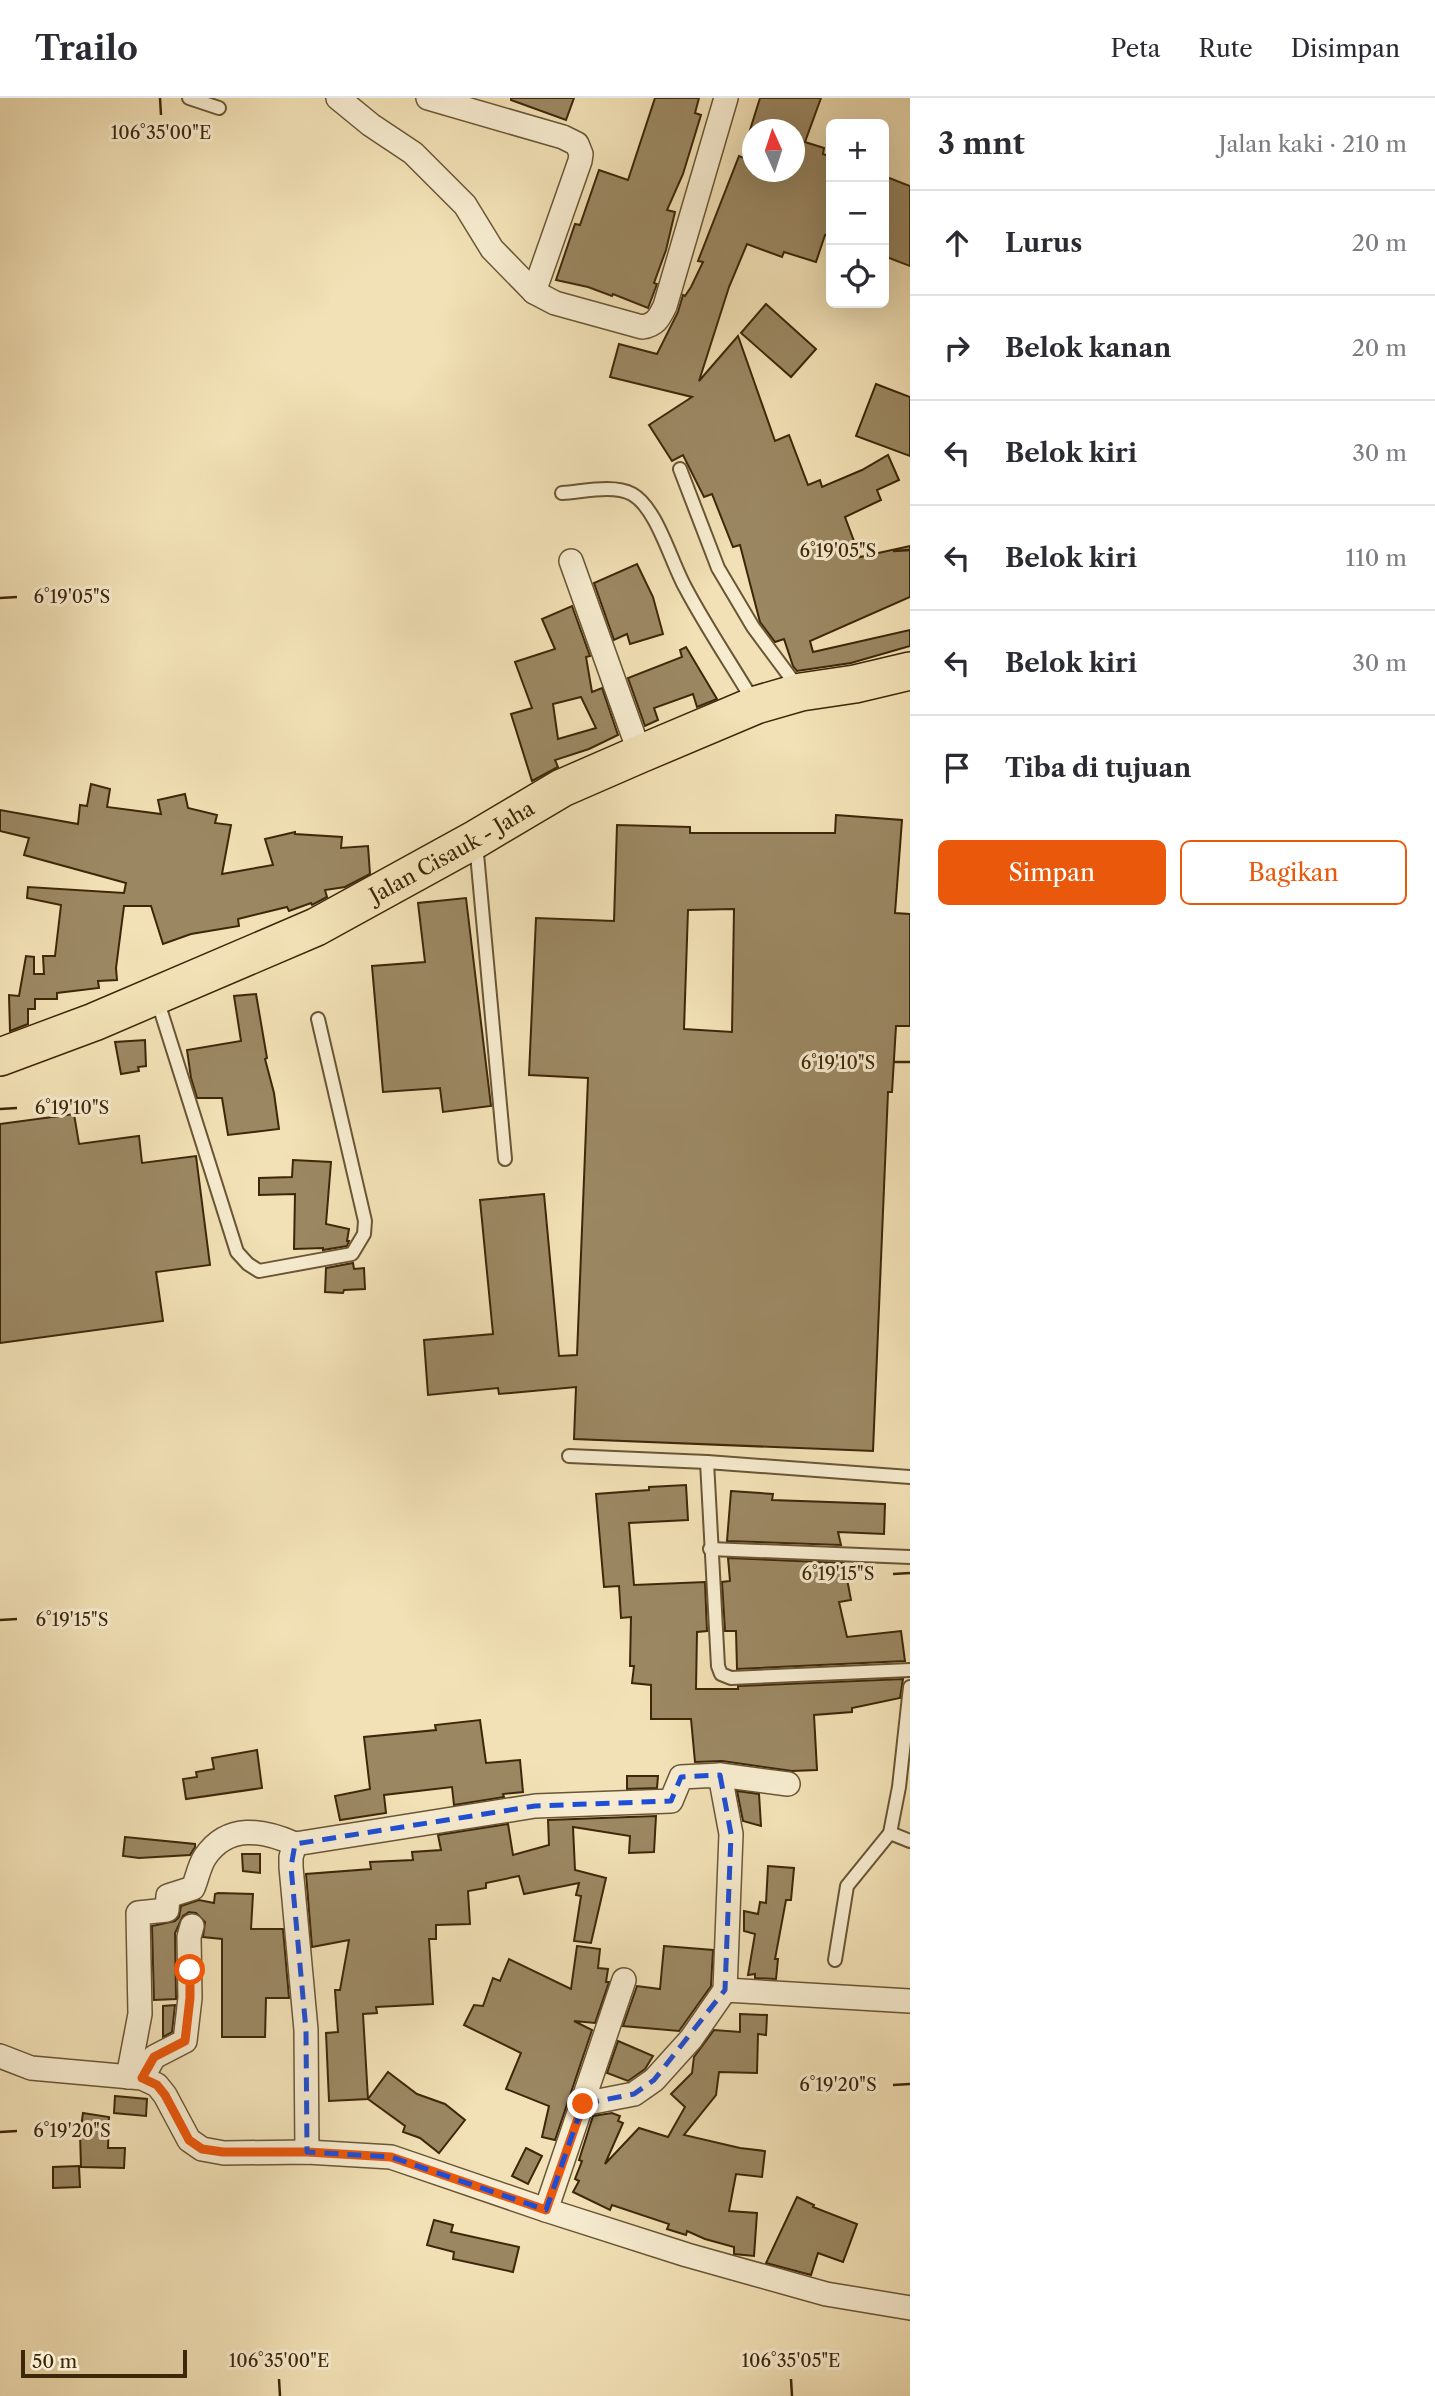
<!DOCTYPE html>
<html lang="id">
<head>
<meta charset="utf-8">
<style>
  body { margin:0; font-family:"Libre Caslon Text",serif; background:#f2f2f3; color:#2b2b33 }
  .controls { position:absolute; right:21px; top:21px; display:grid; overflow:hidden; border-radius:10px; box-shadow:0 7px 28px #0002 }
  .controls button { width:63px; height:63px; display:grid; place-items:center; padding:0; border:0; border-bottom:2px solid #e1e1e2; background:#fff; color:#2b2b33; font:35px sans-serif }
  .compass { position:absolute; left:742px; top:21px; width:63px; height:63px; border-radius:50%; background:#fff; box-shadow:0 7px 28px #0002; rotate:357deg }
  .scale { position:absolute; left:21px; bottom:18px; width:166px; box-sizing:border-box; padding-left:7px; border:4px solid #3d2709; border-top:0; font-size:19px; line-height:24px; white-space:nowrap; color:#3d2709; -webkit-text-stroke:5px #f7ecd0; paint-order:stroke }
  .stop { position:absolute; width:21px; height:21px; margin:-16px; border:5px solid #ea580c; border-radius:50%; background:#fff }
  .stop.end { background:#ea580c; border-color:#fff; box-shadow:0 2px 7px #0008 }
  .list { margin:0; padding:0; list-style:none }
  h2 { display:flex; justify-content:space-between; align-items:center; height:91px; margin:0; padding:0 28px; font-size:30px }
  h2 small { font-size:23px; font-weight:400; color:#7c7c81 }
  .list li { display:grid; grid-template-columns:46px 1fr auto; gap:21px; align-items:center; box-sizing:border-box; height:105px; padding:0 28px; border-top:2px solid #e1e1e2 }
  .list b { display:block; font-size:26px; white-space:nowrap }
  .list em { font-size:23px; font-style:normal; color:#7c7c81 }
  .actions { display:flex; gap:14px; padding:21px 28px }
  .actions a { flex:1; padding:16px 0; border:2px solid #ea580c; border-radius:10px; text-align:center; font-size:24px; color:#ea580c }
  .actions .main { background:#ea580c; color:#fff }
  .icon { flex:none; width:38px; height:38px; fill:none; stroke:currentColor; stroke-width:2; stroke-linecap:round; stroke-linejoin:round }
  .map { position:relative; flex:none; width:910px; height:2298px; overflow:hidden }
  header { display:flex; align-items:center; gap:42px; box-sizing:border-box; height:98px; padding:0 35px; background:#fff; border-bottom:2px solid #e1e1e2 }
  header strong { font-size:33px }
  nav { display:flex; gap:38px; margin-inline-start:auto; font-size:24px }
  main { display:flex }
  aside { flex:1; background:#fff }
  .map>svg:first-child { display:block }
  .building { fill:#9b8863; stroke:#3d2709; stroke-width:2; fill-rule:evenodd }
  .lines { fill:none; stroke-linecap:round; stroke-linejoin:round }
  .lane-casing { stroke:#6a5634; stroke-width:16 }
  .street-casing { stroke:#6a5634; stroke-width:26 }
  .primary-casing { stroke:#3d2709; stroke-width:40 }
  .lane { stroke:#f7ecd0; stroke-width:12 }
  .street { stroke:#f7ecd0; stroke-width:23 }
  .primary { stroke:#f2e1b6; stroke-width:37 }
  .route { stroke:#ea580c; stroke-width:9 }
  .marked { fill:none; stroke:#1d4ed8; stroke-width:5; stroke-dasharray:14 9; stroke-linejoin:round }
  .ticks { fill:none; stroke:#3d2709; stroke-width:2.5 }
  .labels { text-anchor:middle; dominant-baseline:central; stroke-width:6; stroke-linejoin:round; paint-order:stroke }
  .street-label { font-size:21px; fill:#3d2709; stroke:#f7ecd0 }
  .ticks-label { font-size:18px; text-anchor:middle; fill:#3d2709; stroke:#f7ecd0; stroke-width:6; stroke-linejoin:round; paint-order:stroke }
</style>
</head>
<body>
<header>
<strong>Trailo</strong>
<nav><a>Peta</a><a>Rute</a><a>Disimpan</a></nav>
</header>
<main>
<div class="map">
<svg width="910" height="2298" viewBox="0 0 910 2298">
  <rect width="100%" height="100%" fill="#f2e1b6"/>
  <filter id="stains"><feTurbulence type="fractalNoise" baseFrequency=".00286" numOctaves="4"/><feColorMatrix values="0 0 0 0 .2 0 0 0 0 .09 0 0 0 0 .02 0 0 0 .5 -.17"/></filter>
  <radialGradient id="worn" r=".72"><stop offset=".6" stop-color="#630" stop-opacity="0"/><stop offset="1" stop-color="#630" stop-opacity=".3"/></radialGradient>
  <!-- building -->
  <g class="building">
    <polygon points="511,0 574,0 566,22 511,2"/>
    <polygon points="655,0 699,0 695,15 701,17 683,76 667,112 675,114 666,152 654,185 657,186 648,210 613,196 612,198 588,189 556,182 575,126 580,127 599,72 628,82"/>
    <polygon points="760,0 821,0 805,44 824,50 823,56 831,59 831,139 825,137 816,164 784,154 782,159 747,146 729,189 699,283 738,238 775,343 789,337 808,387 820,382 822,389 862,372 888,357 899,382 877,392 881,402 845,419 860,459 910,448 910,499 810,543 813,554 910,532 910,548 851,565 797,573 793,568 784,541 775,544 760,524 740,447 733,449 712,396 704,399 683,357 672,363 649,327 692,299 610,279 619,246 657,256 678,214 683,197 685,198 691,189 703,164 698,163 739,58 752,63 752,74 794,74 794,32 750,32"/>
    <polygon points="884,78 910,88 910,168 884,158"/>
    <polygon points="766,206 816,251 791,279 741,235"/>
    <polygon points="876,286 910,299 910,358 856,338"/>
    <polygon points="637,466 653,499 663,536 630,546 627,536 614,542 594,485"/>
    <path d="M572,508L590,558L586,559L592,594L602,590L618,637L589,651L555,662L558,669L532,683L511,616L532,610L515,564L555,551L542,521ZM581,599L596,630L558,641L553,606Z"/>
    <polygon points="686,549 717,601 697,609 693,596 654,610 658,622 645,628 628,580 682,559 680,552"/>
    <polygon points="91,686 110,691 107,709 161,716 158,702 185,696 188,710 217,717 215,725 231,727 222,776 273,767 265,741 295,734 295,736 342,739 341,750 368,748 370,776 345,789 325,792 327,799 312,807 311,805 289,813 287,809 238,821 239,828 191,836 163,846 151,808 124,808 116,870 117,882 98,883 99,890 57,895 57,901 35,901 35,911 28,911 28,926 10,933 9,897 19,898 26,858 34,859 34,876 44,876 43,858 55,858 61,807 27,800 28,789 124,795 126,785 24,757 29,740 0,733 0,712 78,726 80,707 87,708"/>
    <path d="M836,717L902,722L895,815L910,816V928H896L892,994H888L873,1353L574,1341L576,1289L499,1296L498,1290L428,1297L424,1242L493,1236L480,1102L544,1096L559,1258L577,1257L588,980L529,977L536,820L614,823L617,727L690,729V735H835ZM734,811L732,934L684,931L688,812Z"/>
    <polygon points="466,800 491,1008 443,1014 440,990 383,994 372,868 425,864 418,805"/>
    <polygon points="256,896 267,960 265,961 274,995 279,1031 228,1037 222,1000 197,1000 191,980 187,952 241,943 234,898"/>
    <polygon points="145,942 146,968 138,969 139,973 121,976 115,944"/>
    <polygon points="74,1016 79,1046 139,1038 142,1065 196,1058 210,1167 156,1174 163,1223 0,1245 0,1026"/>
    <polygon points="293,1062 331,1064 326,1126 349,1131 347,1143 349,1143 347,1148 323,1152 323,1150 294,1151 295,1096 259,1097 259,1080 292,1079"/>
    <polygon points="353,1165 354,1171 364,1170 365,1191 344,1192 343,1195 325,1194 326,1170"/>
    <polygon points="686,1387 688,1422 629,1425 634,1487 705,1484 707,1533 697,1534 696,1591 738,1591 738,1588 903,1581 900,1600 852,1610 852,1614 814,1617 817,1672 792,1673 722,1663 695,1664 691,1621 651,1621 651,1587 632,1585 634,1568 630,1568 631,1519 621,1520 619,1488 604,1489 596,1396 649,1392 649,1389"/>
    <polygon points="731,1393 773,1396 772,1402 885,1406 884,1436 838,1434 841,1447 727,1443"/>
    <polygon points="728,1460 844,1465 851,1502 839,1504 847,1539 901,1533 905,1563 737,1571 736,1533 725,1533 722,1484 730,1483"/>
    <polygon points="480,1622 486,1665 520,1662 523,1694 503,1696 504,1699 454,1707 452,1689 384,1697 386,1715 340,1722 335,1698 370,1691 364,1639 436,1632 435,1627"/>
    <polygon points="257,1652 262,1690 186,1701 183,1681 197,1679 196,1674 214,1671 212,1660"/>
    <polygon points="627,1678 658,1678 657,1690 627,1691"/>
    <polygon points="737,1693 759,1696 761,1728 743,1723"/>
    <polygon points="656,1718 654,1754 629,1755 630,1738 573,1729 575,1772 606,1780 591,1845 574,1843 581,1798 576,1797 579,1785 524,1796 519,1778 486,1785 486,1790 468,1793 470,1826 436,1827 436,1841 429,1841 433,1906 376,1909 377,1915 363,1916 368,2001 329,2003 326,1935 338,1934 335,1892 340,1892 349,1842 312,1849 306,1776 371,1771 370,1764 413,1762 412,1754 441,1752 438,1737 508,1726 513,1757 549,1747 548,1722"/>
    <polygon points="125,1739 195,1746 195,1749 190,1757 139,1760 123,1758"/>
    <polygon points="242,1756 260,1756 260,1775 243,1773"/>
    <polygon points="768,1768 794,1770 791,1802 786,1802 775,1861 778,1861 776,1881 755,1880 755,1876 748,1877 755,1836 744,1833 744,1813 758,1816 760,1804 766,1805"/>
    <polygon points="218,1795 253,1796 251,1831 283,1831 289,1900 266,1900 265,1939 222,1939 222,1841 203,1839 205,1824 196,1815 189,1814 183,1818 175,1835 176,1901 154,1902 152,1828 175,1823 179,1819 181,1808 199,1802 214,1805 215,1796"/>
    <polygon points="577,1848 600,1851 598,1870 608,1871 606,1884 609,1884 595,1925 574,1923 592,1932 555,2042 542,2039 549,2008 506,1991 521,1955 464,1927 474,1907 483,1908 493,1880 500,1883 509,1861 571,1891"/>
    <polygon points="664,1848 713,1852 711,1888 679,1933 623,1928 637,1888 660,1891"/>
    <polygon points="175,1907 172,1934 163,1939 163,1908"/>
    <polygon points="740,1916 767,1917 766,1937 758,1936 757,1975 719,1974 716,1997 684,2037 740,2050 765,2053 762,2079 736,2076 729,2113 757,2115 754,2158 734,2156 734,2149 705,2141 687,2133 686,2137 667,2131 669,2126 612,2107 610,2112 573,2094 579,2083 575,2081 582,2063 579,2062 593,2018 612,2015 620,2018 618,2023 623,2025 605,2066 639,2030 668,2039 685,2009 671,1996 692,1975 694,1959 714,1932 740,1934"/>
    <polygon points="618,1943 653,1958 645,1971 628,1983 607,1975"/>
    <polygon points="388,1974 417,1996 445,2006 465,2022 439,2055 420,2040 403,2034 405,2028 368,2001"/>
    <polygon points="115,1998 147,2001 146,2018 114,2015"/>
    <polygon points="83,2015 109,2019 108,2050 125,2050 124,2070 81,2069 80,2036"/>
    <polygon points="526,2050 542,2058 528,2086 512,2078"/>
    <polygon points="79,2068 80,2089 53,2090 53,2069"/>
    <polygon points="797,2099 814,2107 813,2109 857,2126 843,2164 818,2155 811,2177 766,2165"/>
    <polygon points="434,2122 453,2127 451,2134 519,2149 513,2174 453,2161 454,2154 427,2147"/>
  </g>
  <g class="lines">
    <defs>
      <g id="lane">
        <polyline points="189,0 219,10"/>
        <polyline points="680,371 718,470 753,529 799,591"/>
        <path d="M562,395C582,394 613,386 632,396C657,410 671,464 685,489C706,529 732,567 755,606"/>
        <polyline points="476,745 505,1061"/>
        <polyline points="157,901 237,1154 248,1166 259,1173 352,1156 364,1136 365,1123 318,921"/>
        <polyline points="569,1358 707,1364 910,1379"/>
        <polyline points="707,1364 718,1568 721,1576 731,1580 910,1572"/>
        <polyline points="710,1451 910,1459"/>
        <polyline points="890,1735 910,1743"/>
        <polyline points="835,1862 847,1788 890,1735 899,1689 910,1589"/>
      </g>
      <g id="street">
        <polyline points="338,0 371,27 413,55 465,107 492,151 534,194"/>
        <path d="M428,0L563,39L577,46L581,56L580,63L534,194L555,205L642,229C656,227 659,220 665,208L726,0"/>
        <polyline points="571,463 640,656"/>
        <polyline points="720,1677 788,1686"/>
        <polyline points="725,1892 910,1903"/>
        <polyline points="0,1958 31,1970 142,1980 157,1987 165,1997 189,2042 202,2051 224,2055 307,2054 391,2059 546,2112 687,2157 826,2196 910,2210"/>
        <path d="M128,1979L140,1916L138,1815L167,1812L168,1798L193,1790C197,1781 199,1768 205,1759C228,1725 263,1732 295,1746"/>
        <polyline points="142,1980 154,1959 185,1943 190,1900 189,1839 192,1828"/>
        <polyline points="307,2054 306,1932 291,1769 291,1759 295,1746 535,1708 671,1703 681,1679 720,1677 731,1736 725,1892 691,1941 654,1982 634,1996 583,2006"/>
        <polyline points="546,2112 624,1882"/>
      </g>
      <g id="primary">
        <path id="s1" d="M0,959L94,924L316,829L476,741L562,690L640,656L756,607L801,594L855,586L910,573"/>
      </g>
    </defs>
    <!-- lane casing -->
    <use href="#lane" class="lane-casing"/>
    <!-- street casing -->
    <use href="#street" class="street-casing"/>
    <!-- primary casing -->
    <use href="#primary" class="primary-casing"/>
    <!-- lane -->
    <use href="#lane" class="lane"/>
    <!-- street -->
    <use href="#street" class="street"/>
    <!-- primary -->
    <use href="#primary" class="primary"/>
  </g>
  <g class="lines">
    <!-- route -->
    <polyline class="route" points="190,1872 190,1900 185,1943 154,1959 142,1980 157,1987 165,1997 189,2042 202,2051 223,2054 307,2054 391,2059 546,2112 583,2006"/>
  </g>
  <!-- marked area -->
  <path class="marked" d="M720,1677L731,1736L725,1892L654,1982L634,1996L583,2006L546,2112L391,2059L307,2054L306,1932L291,1769L295,1746L535,1708L671,1703L681,1679Z"/>
  <!-- ticks -->
  <path class="ticks" d="M160,0L161,17M893,453L910,452M0,500L17,499M893,964H910M0,1011L17,1010M893,1476L910,1475M0,1522L17,1521M893,1987L910,1986M0,2034L17,2033M279,2281L280,2298M791,2281L792,2298"/>
  <g class="labels">
    <!-- street labels -->
    <g class="street-label">
      <text stroke="none"><textPath href="#s1" startOffset="497">Jalan Cisauk - Jaha</textPath></text>
    </g>
  </g>
  <g class="ticks-label">
    <text x="161" y="41">106°35'00"E</text>
    <text x="838" y="459">6°19'05"S</text>
    <text x="72" y="505">6°19'05"S</text>
    <text x="838" y="971">6°19'10"S</text>
    <text x="72" y="1016">6°19'10"S</text>
    <text x="838" y="1482">6°19'15"S</text>
    <text x="72" y="1528">6°19'15"S</text>
    <text x="838" y="1993">6°19'20"S</text>
    <text x="72" y="2039">6°19'20"S</text>
    <text x="279" y="2269">106°35'00"E</text>
    <text x="791" y="2269">106°35'05"E</text>
  </g>
  <rect width="100%" height="100%" filter="url(#stains)"/>
  <rect width="100%" height="100%" fill="url(#worn)"/>
</svg>
<div class="controls">
<button>+</button>
<button>−</button>
<button><svg class="icon" aria-label="locate" viewBox="0 0 24 24"><circle cx="12" cy="12" r="6"/><path d="M12 2v4M12 18v4M2 12h4M18 12h4"/></svg></button>
</div>
<svg class="compass" viewBox="-18 -18 36 36"><path d="M0-13l5 13h-10z" fill="#e53935"/><path d="M0 13l5-13h-10z" fill="#7c7c81"/></svg>
<div class="scale">50 m</div>
<div class="stop" style="left:190px;top:1872px"></div>
<div class="stop end" style="left:583px;top:2006px"></div>
</div>
<aside>
<h2>3 mnt<small>Jalan kaki · 210 m</small></h2>
<ul class="list">
<li><svg class="icon" aria-label="ahead" viewBox="0 0 24 24"><path d="M12 20V5M6 11l6-6 6 6"/></svg><div><b>Lurus</b></div><em>20 m</em></li>
<li><svg class="icon" aria-label="right" viewBox="0 0 24 24"><path d="M7 20v-9h11M14 6l5 5-5 5"/></svg><div><b>Belok kanan</b></div><em>20 m</em></li>
<li><svg class="icon" aria-label="left" viewBox="0 0 24 24"><path d="M17 20v-9H6M10 6l-5 5 5 5"/></svg><div><b>Belok kiri</b></div><em>30 m</em></li>
<li><svg class="icon" aria-label="left" viewBox="0 0 24 24"><path d="M17 20v-9H6M10 6l-5 5 5 5"/></svg><div><b>Belok kiri</b></div><em>110 m</em></li>
<li><svg class="icon" aria-label="left" viewBox="0 0 24 24"><path d="M17 20v-9H6M10 6l-5 5 5 5"/></svg><div><b>Belok kiri</b></div><em>30 m</em></li>
<li><svg class="icon" aria-label="arrive" viewBox="0 0 24 24"><path d="M6 21V4h12l-3 4 3 4H6"/></svg><div><b>Tiba di tujuan</b></div></li>
</ul>
<div class="actions"><a class="main">Simpan</a><a>Bagikan</a></div>
</aside>
</main>
</body>
</html>
